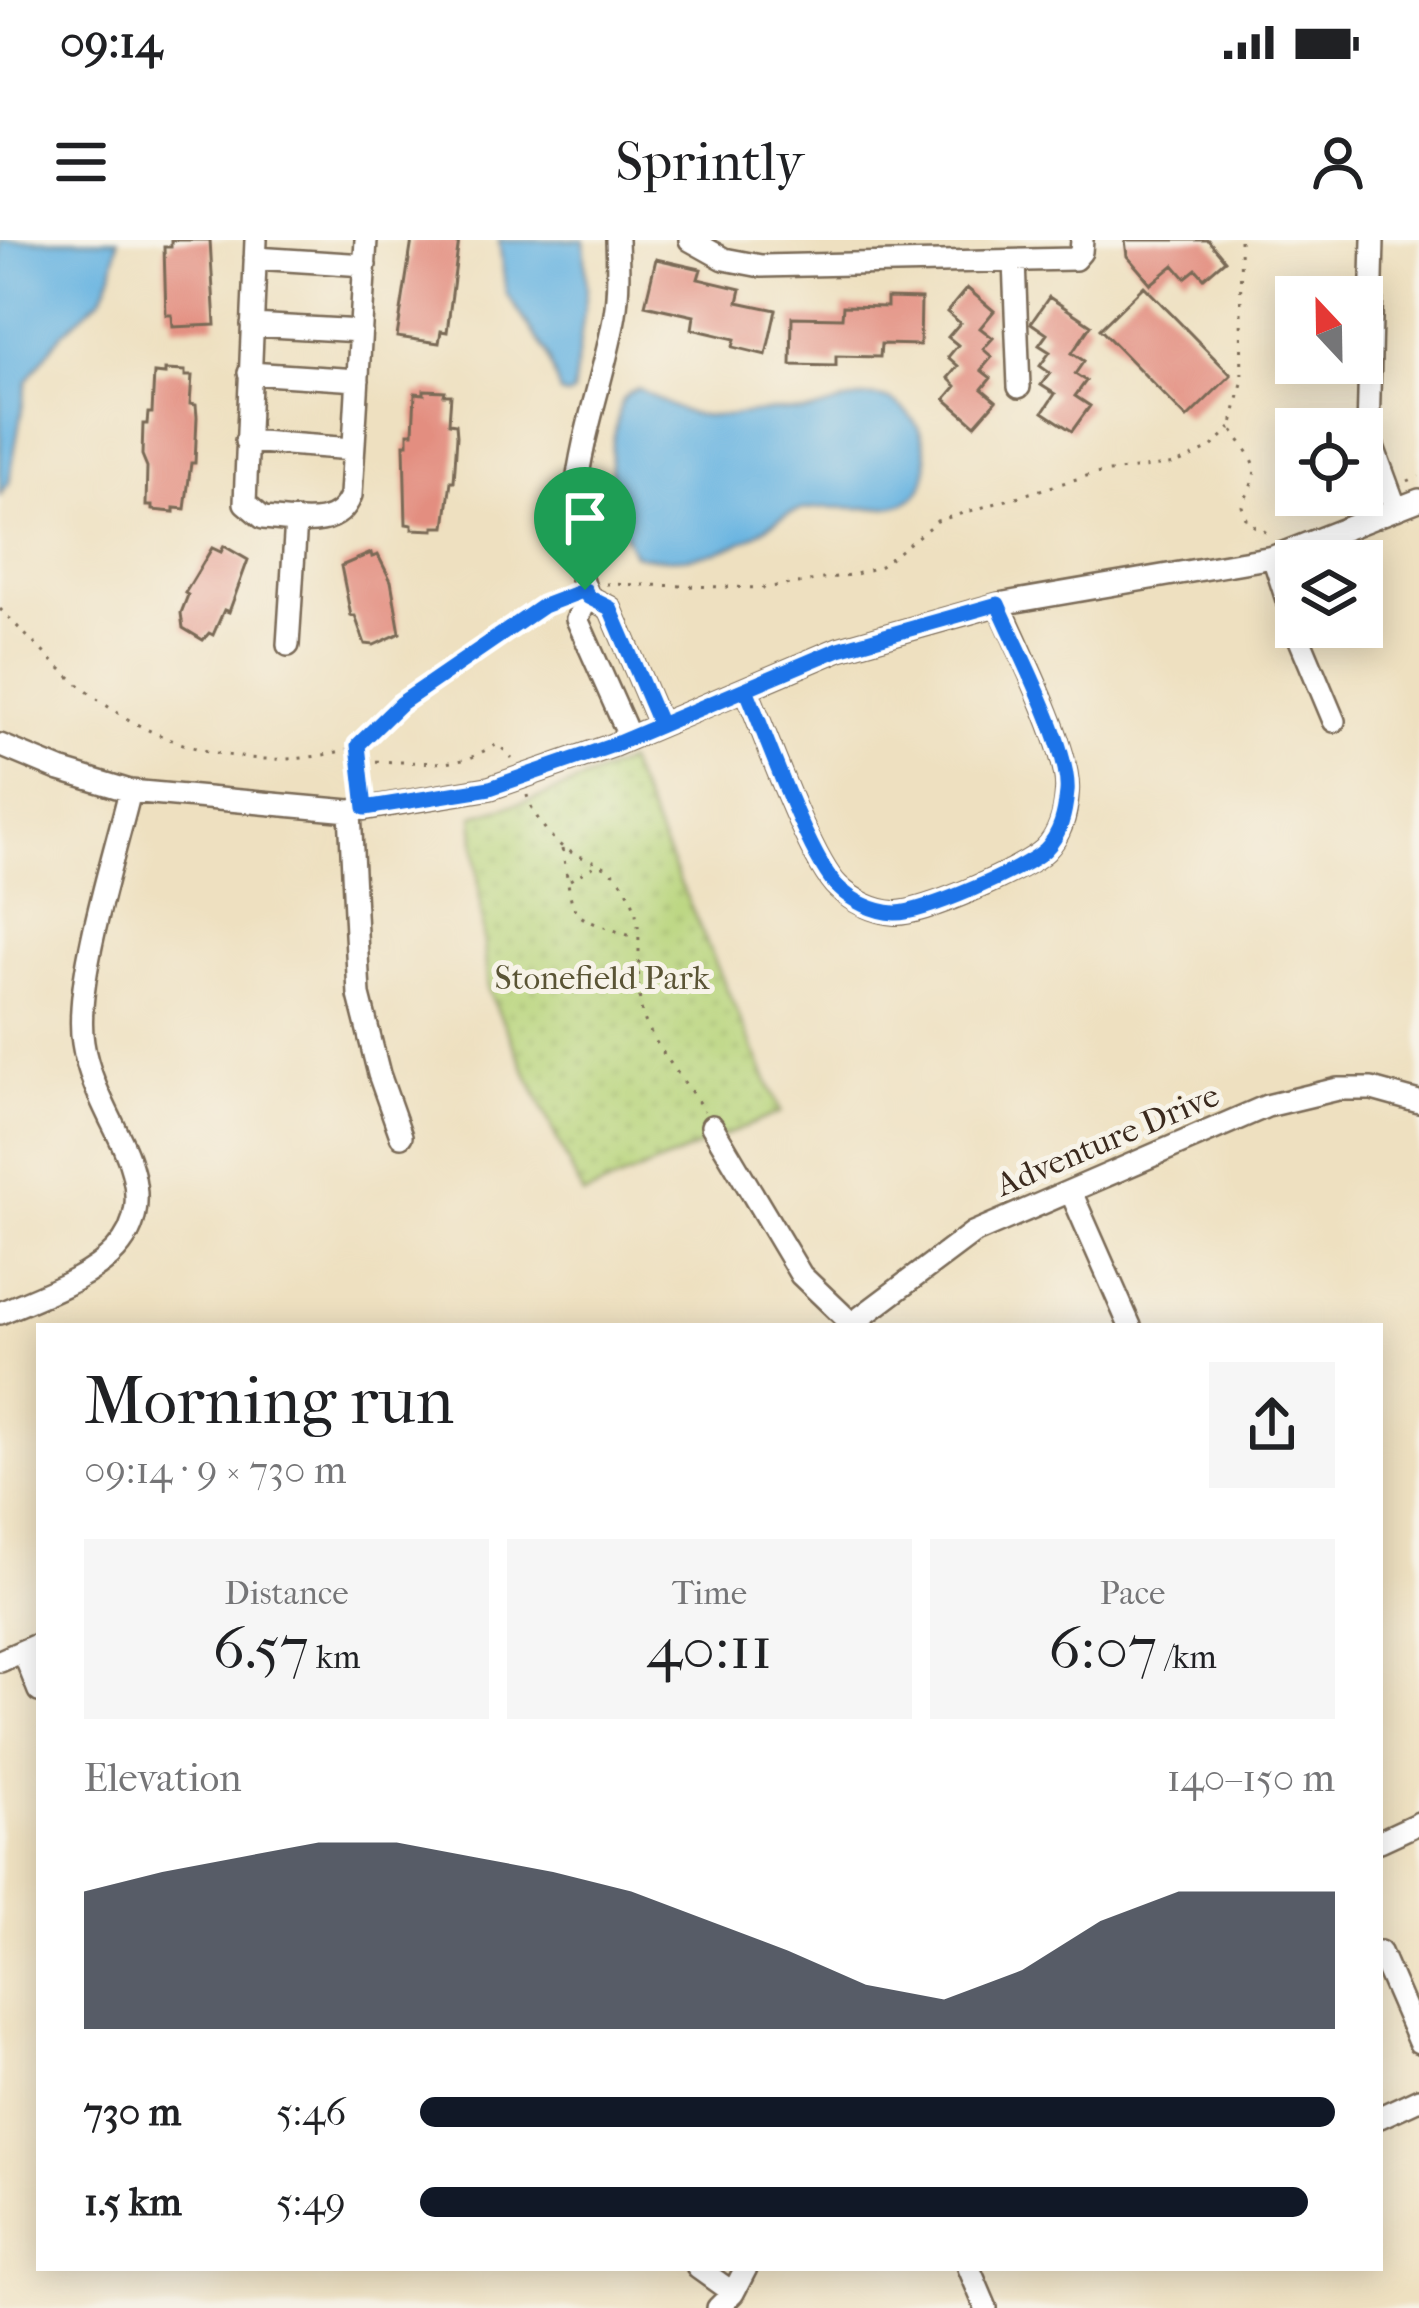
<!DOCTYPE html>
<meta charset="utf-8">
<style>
:root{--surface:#fff;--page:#f6f6f6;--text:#202124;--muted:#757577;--accent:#111827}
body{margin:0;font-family:"IM FELL French Canon",serif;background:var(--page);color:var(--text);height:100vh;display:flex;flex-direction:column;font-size:45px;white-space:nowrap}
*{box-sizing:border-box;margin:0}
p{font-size:39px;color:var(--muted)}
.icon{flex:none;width:66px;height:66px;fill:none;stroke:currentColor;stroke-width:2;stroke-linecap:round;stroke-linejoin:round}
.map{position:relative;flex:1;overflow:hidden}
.side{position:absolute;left:36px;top:1083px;width:1347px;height:948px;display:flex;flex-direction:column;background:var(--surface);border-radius:0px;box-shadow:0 6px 30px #0003}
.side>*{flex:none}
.needle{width:78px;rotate:338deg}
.fabs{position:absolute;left:1275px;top:36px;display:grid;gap:24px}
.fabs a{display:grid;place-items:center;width:108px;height:108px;border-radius:0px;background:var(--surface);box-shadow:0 6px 30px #0003;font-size:60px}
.pin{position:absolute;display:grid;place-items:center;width:102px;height:102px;color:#fff;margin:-123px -51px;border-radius:50% 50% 50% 0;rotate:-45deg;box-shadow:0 0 12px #0007}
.pin .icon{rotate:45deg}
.round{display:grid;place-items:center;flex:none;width:126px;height:126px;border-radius:0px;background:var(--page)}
.summary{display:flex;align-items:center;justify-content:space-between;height:204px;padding:0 48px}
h1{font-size:66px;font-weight:600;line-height:90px}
.figures{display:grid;grid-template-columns:repeat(3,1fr);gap:18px;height:204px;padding:12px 48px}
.figures div{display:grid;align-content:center;border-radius:0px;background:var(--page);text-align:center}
.figures b{font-size:60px;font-weight:600}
.figures small{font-size:33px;font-weight:400}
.figures p{font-size:33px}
.chart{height:336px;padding:24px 48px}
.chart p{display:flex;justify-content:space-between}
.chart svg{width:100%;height:216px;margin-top:12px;fill:var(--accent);opacity:.7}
ul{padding:0 48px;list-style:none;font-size:39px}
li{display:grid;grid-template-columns:192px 144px 1fr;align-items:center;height:90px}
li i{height:30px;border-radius:15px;background:var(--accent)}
.status{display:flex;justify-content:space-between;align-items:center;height:84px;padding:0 60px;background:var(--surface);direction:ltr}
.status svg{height:33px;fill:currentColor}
header{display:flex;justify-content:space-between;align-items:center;height:156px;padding:0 48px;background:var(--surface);font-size:54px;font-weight:600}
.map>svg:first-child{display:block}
.park{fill:url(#park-dots);stroke:#797f4c;stroke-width:3}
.water{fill:#68b4e1;stroke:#526f80;stroke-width:3}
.building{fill:#e38e80}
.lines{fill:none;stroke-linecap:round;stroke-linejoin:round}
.minor-casing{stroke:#7a6a57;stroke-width:26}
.path{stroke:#7a6a57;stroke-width:3;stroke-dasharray:3 9;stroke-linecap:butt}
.minor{stroke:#fff;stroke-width:21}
.route-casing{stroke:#fff;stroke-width:24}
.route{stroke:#1a73e8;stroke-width:15}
.labels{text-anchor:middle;stroke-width:10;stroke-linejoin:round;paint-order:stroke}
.park-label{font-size:33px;fill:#5a5435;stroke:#f7f3e8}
.street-label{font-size:33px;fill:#3b2a1e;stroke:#f7f3e8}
</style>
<div class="status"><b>09:14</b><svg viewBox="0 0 49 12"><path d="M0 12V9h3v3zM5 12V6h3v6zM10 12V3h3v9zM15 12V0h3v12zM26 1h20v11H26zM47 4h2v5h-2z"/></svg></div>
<header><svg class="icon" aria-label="menu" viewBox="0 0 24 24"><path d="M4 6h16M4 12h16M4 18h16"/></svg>Sprintly<svg class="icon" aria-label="person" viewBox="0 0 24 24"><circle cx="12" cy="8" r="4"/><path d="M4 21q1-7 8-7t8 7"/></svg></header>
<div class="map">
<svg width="1419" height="2068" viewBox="0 0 1419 2068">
<defs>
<pattern id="park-dots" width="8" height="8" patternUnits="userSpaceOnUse" patternTransform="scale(3)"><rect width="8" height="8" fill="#b7d47a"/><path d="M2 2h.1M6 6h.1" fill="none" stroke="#9eb669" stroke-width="1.8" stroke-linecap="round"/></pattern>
</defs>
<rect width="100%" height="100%" fill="#f7f3e8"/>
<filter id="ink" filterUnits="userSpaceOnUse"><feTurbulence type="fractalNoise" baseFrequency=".00833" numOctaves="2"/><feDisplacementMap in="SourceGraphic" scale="24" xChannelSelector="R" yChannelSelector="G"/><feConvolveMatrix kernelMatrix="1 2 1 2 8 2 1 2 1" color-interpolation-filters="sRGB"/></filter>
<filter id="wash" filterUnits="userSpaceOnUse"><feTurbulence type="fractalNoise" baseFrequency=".004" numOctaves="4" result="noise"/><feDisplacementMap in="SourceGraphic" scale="48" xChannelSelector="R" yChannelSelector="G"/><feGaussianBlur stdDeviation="2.7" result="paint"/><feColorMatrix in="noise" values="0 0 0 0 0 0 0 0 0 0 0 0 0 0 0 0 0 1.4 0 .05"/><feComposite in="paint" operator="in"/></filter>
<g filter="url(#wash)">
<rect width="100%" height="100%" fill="#eee0c0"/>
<path class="park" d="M627 522 781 872 583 955 488 750 473 576 544 556Z"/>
<path class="water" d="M0 0H118L112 33 102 57 62 93 27 141 9 243 0 255Z
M499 0H584L587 49 573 153 568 156 560 153 547 113 506 53Z
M638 149C656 157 677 172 697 175 723 178 744 174 770 171 782 170 794 173 806 172 833 168 871 146 895 163 915 176 923 193 926 216 933 294 845 257 798 271 781 275 765 289 750 298 714 317 673 324 634 314 611 268 605 236 616 186 619 169 620 155 638 149Z"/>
<g id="blocks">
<path class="building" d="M171 0H210L215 85 173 87 172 75H166L164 7H171Z
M412 0H459L447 92 441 91 439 103 397 97Z
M1125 0H1208L1225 20 1204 38 1196 29 1185 38 1174 25 1151 44 1127 16Z
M656 19 701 29 698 39 741 49 738 62 776 70 766 115 733 107 735 99 692 89 694 76 645 65Z
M1144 46 1231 135 1187 178 1100 89Z
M967 48 994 71 980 88 993 98 983 109 992 117 981 130 991 138 982 149 996 161 975 185 945 159 956 146 948 138 958 126 948 117 958 105 948 97 960 83 947 72Z
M1049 57 1091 85 1072 113 1084 121 1075 134 1086 141 1075 156 1090 166 1072 191 1043 172 1055 154 1041 145 1050 133 1040 126 1050 112 1039 105 1047 94 1031 83Z
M887 58 921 59 920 105 881 104 880 117 836 116V126L791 125 792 77 842 78 843 66 887 67Z
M165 130 185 131V136H192L190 164 196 165 197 177 195 223H191L185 269 174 268V272L152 270V266H146L147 227 142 215 143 184H147L148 173H152L154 133 165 134Z
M424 150 445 151 444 155H451L449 183 456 184 457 196 454 241H451L445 287H434V290L412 289V285L406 284 404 204H408V193H413L415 153 424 154Z
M224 306 248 320 229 372 224 370 213 395 209 393 203 400 183 388 181 373 188 355 185 353 212 308 221 312Z
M371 313 372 317 378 315 391 341 400 393 374 405 365 404 355 376H351L341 326Z"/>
</g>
</g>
<g filter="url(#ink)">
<use href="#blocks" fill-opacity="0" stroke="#7a6a57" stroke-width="3"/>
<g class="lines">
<defs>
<path id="minor" d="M256 0 245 263 263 278C295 280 338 292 351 255L366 0
M617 0C618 24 619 50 615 74 599 169 551 261 588 357L610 368 660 485
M690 0 724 19 761 26 1075 19 1081 12 1082 0
M1373 0 1368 193 1396 269
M255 18 365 25
M1014 21 1019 147
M252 85 361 91
M249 133 358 140
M246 201 353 209
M1273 317 1300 400 1334 481
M588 357 577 379 630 498
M288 405 296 280
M746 449C764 491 810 621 838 647 853 661 874 672 895 673 923 674 1025 629 1045 610 1061 594 1066 573 1067 552 1071 512 1016 405 999 364
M0 505 60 530 130 551 350 571 490 548 611 506 839 409 999 364 1273 317 1419 260
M350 571 359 755 379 834 401 896
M712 886 801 1035 851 1083
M1071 952 1130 1086
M0 1073C79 1039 171 1013 123 905 108 873 88 838 83 803 73 743 115 614 130 551
M849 1086 973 993 1267 866 1338 849H1372L1419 862
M23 1411 39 1451
M0 1421 39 1404
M1380 1601 1419 1583
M1380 1712 1419 1802
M1380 1877 1419 1859
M698 2028 733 2053
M969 2028 986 2068
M718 2068 733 2053 746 2028"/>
</defs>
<use href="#minor" class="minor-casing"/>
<path class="path" d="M1240 0 1242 143 1231 188C1257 226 1263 222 1242 266L1247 282 1271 295
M1408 241 1419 236
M606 344 764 348 856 334 881 326 937 281 1093 234 1176 224 1210 208 1231 188
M0 369C36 405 74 446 118 473 186 517 280 533 357 506
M364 521 445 523 468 519 498 504 512 518
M365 548 358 505 401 464 543 366 563 358
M527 555C530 570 550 599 564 608 583 621 604 620 620 640 653 681 630 732 643 776 653 805 687 843 704 871
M562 609C577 684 561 672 637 698
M570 640 598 624"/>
<use href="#minor" class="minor"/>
</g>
</g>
<g class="lines" filter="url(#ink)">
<defs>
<path id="route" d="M585 350 543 366 400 464 358 505 365 568 490 548 611 506 630 498 746 449C764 491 810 621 838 647 852 661 874 672 895 673 922 674 1025 629 1045 610 1061 594 1065 573 1067 552 1071 511 1016 406 998 364L839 409 660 485 610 368 588 357 585 350"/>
</defs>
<use href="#route" class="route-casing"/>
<use href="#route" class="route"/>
</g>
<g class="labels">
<g class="park-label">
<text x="602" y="749">Stonefield Park</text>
</g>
<g class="street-label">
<text transform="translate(1107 899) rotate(-23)" y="12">Adventure Drive</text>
</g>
</g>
</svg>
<div class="fabs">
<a><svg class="needle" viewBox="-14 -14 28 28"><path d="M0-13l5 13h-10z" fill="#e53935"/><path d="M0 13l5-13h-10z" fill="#757577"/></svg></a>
<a><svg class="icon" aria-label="locate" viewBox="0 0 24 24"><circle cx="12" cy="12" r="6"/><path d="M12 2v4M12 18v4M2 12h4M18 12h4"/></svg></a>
<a><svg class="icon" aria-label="layers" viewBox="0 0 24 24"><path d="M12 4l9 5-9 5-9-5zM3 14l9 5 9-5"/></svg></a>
</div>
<div class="pin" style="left:585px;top:350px;background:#1e9e55"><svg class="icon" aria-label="arrive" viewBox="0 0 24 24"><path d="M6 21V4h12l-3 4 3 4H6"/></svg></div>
<section class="side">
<div class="summary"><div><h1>Morning run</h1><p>09:14 · 9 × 730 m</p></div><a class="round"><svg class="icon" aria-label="share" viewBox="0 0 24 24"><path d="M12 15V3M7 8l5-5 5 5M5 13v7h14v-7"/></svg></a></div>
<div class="figures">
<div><p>Distance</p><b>6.57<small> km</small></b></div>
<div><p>Time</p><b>40:11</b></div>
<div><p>Pace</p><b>6:07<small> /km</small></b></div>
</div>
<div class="chart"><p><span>Elevation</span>140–150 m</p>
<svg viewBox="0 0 160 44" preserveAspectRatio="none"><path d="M0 44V16L10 12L20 9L30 6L40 6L50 9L60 12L70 16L80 22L90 28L100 35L110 38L120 32L130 22L140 16L150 16L160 16V44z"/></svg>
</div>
<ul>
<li><b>730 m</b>5:46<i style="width:100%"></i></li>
<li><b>1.5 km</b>5:49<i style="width:97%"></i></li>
</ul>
</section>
</div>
